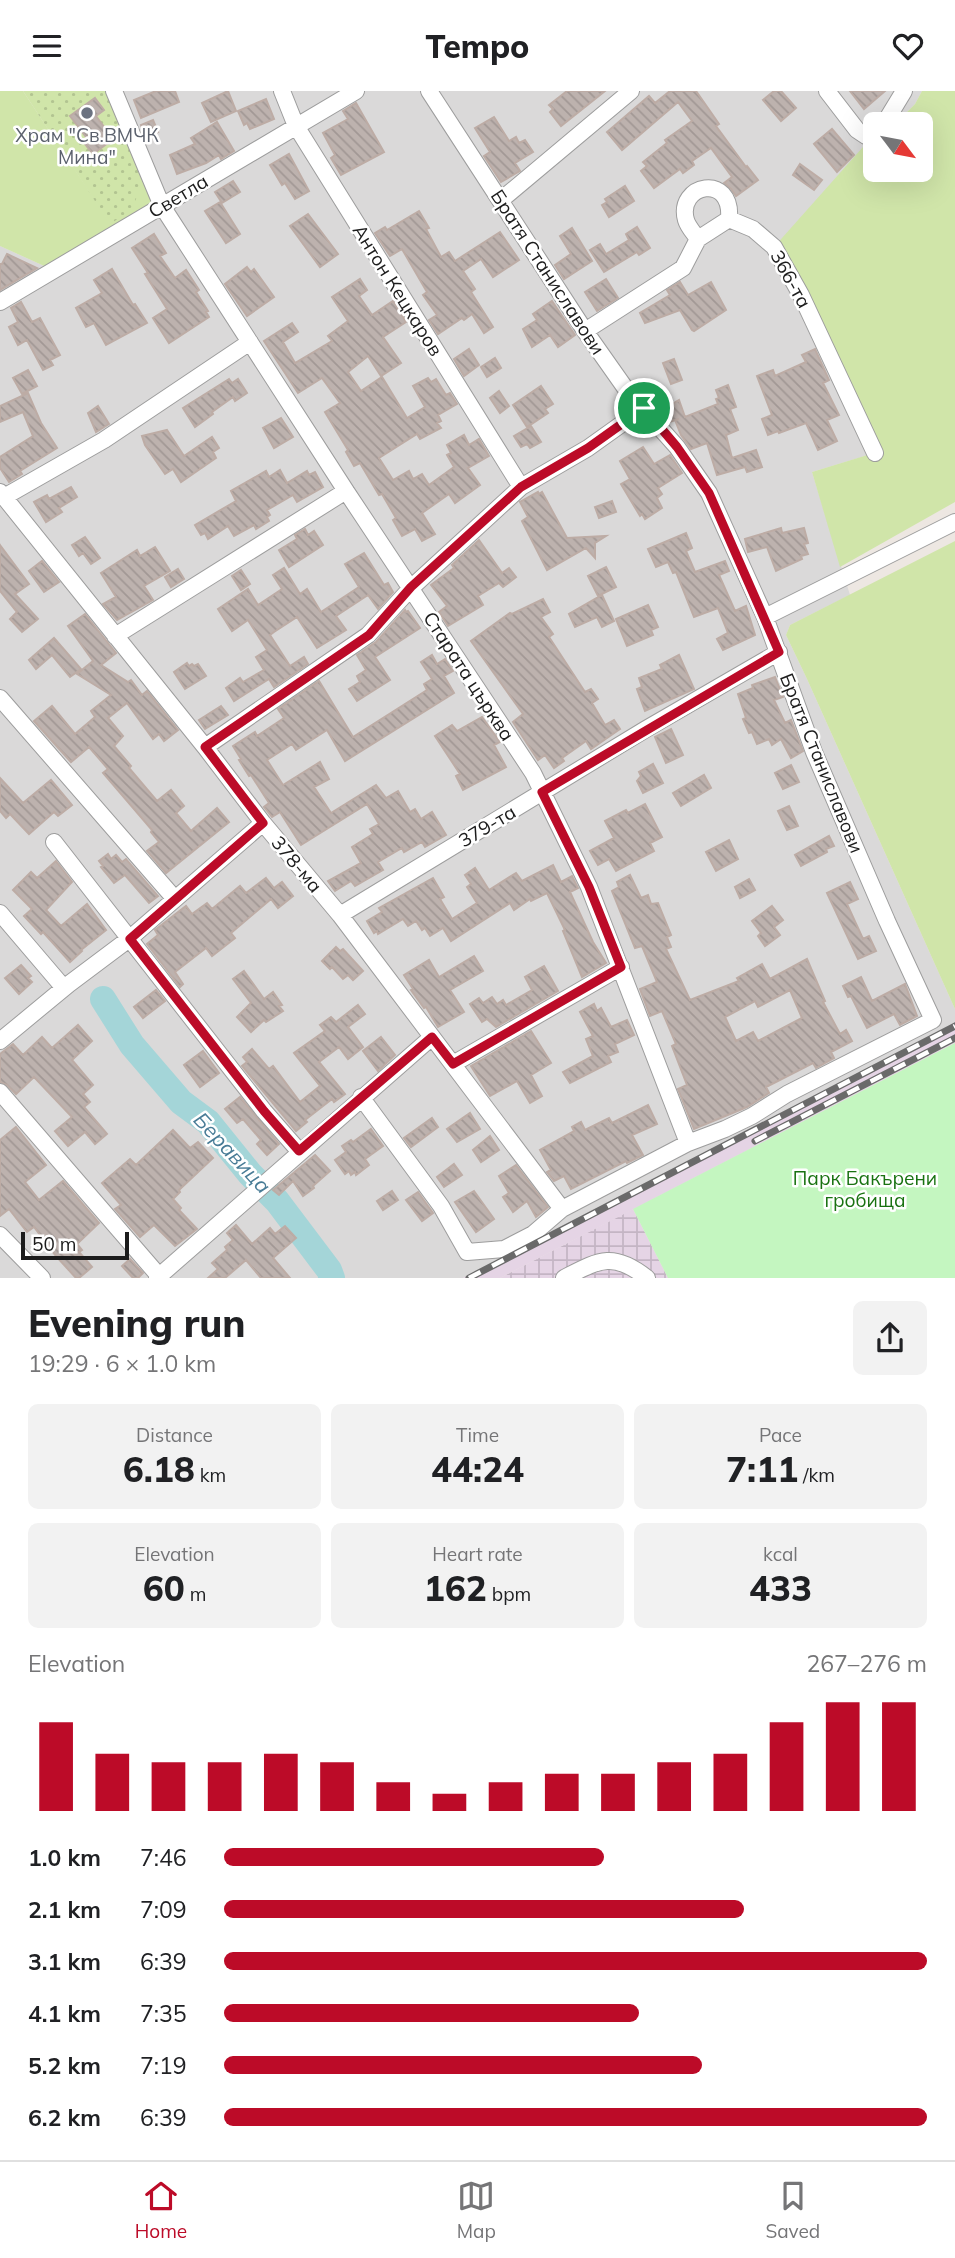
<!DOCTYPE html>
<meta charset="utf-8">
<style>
:root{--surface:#fff;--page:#f2f2f2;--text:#202124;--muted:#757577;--line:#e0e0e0;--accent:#bc0b28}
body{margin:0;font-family:Mulish,sans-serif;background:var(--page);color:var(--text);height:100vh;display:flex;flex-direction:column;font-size:26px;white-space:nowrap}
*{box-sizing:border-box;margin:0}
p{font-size:23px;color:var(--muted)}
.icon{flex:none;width:38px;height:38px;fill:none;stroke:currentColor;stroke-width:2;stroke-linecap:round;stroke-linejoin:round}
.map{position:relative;height:1187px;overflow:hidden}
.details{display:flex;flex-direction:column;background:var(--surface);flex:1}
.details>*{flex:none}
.needle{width:46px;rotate:122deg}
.fabs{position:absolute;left:863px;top:21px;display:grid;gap:14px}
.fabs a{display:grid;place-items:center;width:70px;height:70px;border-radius:10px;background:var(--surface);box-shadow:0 7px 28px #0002;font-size:35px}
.scale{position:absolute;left:21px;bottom:18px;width:108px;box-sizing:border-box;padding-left:7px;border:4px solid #1c1c1c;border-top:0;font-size:19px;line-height:24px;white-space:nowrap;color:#1c1c1c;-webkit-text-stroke:5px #fff;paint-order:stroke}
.pin{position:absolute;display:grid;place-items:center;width:60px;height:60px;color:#fff;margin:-30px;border:4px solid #fff;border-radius:50%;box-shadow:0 2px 7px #0007}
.round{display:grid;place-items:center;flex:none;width:74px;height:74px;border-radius:10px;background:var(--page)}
.headline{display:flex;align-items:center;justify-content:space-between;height:119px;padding:0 28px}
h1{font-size:38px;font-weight:800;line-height:52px}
.figures{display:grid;grid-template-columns:repeat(3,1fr);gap:10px;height:119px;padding:7px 28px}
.figures div{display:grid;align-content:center;border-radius:10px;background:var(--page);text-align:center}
.figures b{font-size:35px;font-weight:800}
.figures small{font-size:19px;font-weight:400}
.figures p{font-size:19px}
.chart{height:196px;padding:14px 28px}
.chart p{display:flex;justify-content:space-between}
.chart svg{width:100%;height:126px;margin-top:7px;stroke:var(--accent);stroke-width:6}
ul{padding:0 28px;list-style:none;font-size:23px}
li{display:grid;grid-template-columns:112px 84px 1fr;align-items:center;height:52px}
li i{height:18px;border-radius:9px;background:var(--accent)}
header{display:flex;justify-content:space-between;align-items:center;height:91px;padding:0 28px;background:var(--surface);font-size:32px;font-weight:800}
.tabs{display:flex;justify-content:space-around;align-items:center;height:98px;border-top:2px solid var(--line);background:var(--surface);font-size:19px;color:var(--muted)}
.tabs a{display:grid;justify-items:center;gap:4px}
.tabs .selected{color:var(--accent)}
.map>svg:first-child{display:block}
.residential{fill:#dad9d9}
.industrial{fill:url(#industrial-grid)}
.railway{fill:#e5d4e5}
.grass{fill:#d0e5a9}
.park{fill:#c4f6c0}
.garden{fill:url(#garden-dots)}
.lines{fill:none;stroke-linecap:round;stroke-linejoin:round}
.river{stroke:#a4d5d8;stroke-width:26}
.building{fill:url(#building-back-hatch);stroke:#bdaca5;stroke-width:2;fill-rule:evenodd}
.minor-casing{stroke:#9d9d9d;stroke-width:18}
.minor{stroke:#fff;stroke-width:16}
.rail-casing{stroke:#6a6a6a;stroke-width:7}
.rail{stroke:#fff;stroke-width:4.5;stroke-dasharray:13;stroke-linecap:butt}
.route-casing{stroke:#fff;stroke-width:14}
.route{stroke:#bc0b28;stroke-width:9}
.worship-dot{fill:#6b7280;stroke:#fff;stroke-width:2.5}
.labels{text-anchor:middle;stroke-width:5;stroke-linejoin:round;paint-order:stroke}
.worship-label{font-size:19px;fill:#5b616d;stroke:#fff}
.street-label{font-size:19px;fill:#1c1c1c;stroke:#fff}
.park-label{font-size:19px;fill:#197211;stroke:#fff}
.water-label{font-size:21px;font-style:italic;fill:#487c96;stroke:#fff}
</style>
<header><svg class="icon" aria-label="menu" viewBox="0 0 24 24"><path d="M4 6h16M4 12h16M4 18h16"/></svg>Tempo<svg class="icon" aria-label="heart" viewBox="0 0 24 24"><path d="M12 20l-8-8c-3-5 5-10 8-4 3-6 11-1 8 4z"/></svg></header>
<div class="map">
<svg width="955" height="1187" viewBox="0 0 955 1187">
<defs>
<pattern id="industrial-grid" width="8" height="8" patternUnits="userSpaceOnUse" patternTransform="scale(1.75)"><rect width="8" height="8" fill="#e5d4e5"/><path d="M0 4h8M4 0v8" fill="none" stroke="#c4b5c4"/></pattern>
<pattern id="garden-dots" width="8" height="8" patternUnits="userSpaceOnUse" patternTransform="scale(1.75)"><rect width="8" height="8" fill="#d0e5a9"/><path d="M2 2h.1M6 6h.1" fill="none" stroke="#b2c491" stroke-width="1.8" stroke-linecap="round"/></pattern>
<pattern id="building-back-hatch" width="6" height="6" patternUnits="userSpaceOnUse" patternTransform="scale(1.75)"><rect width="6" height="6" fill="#bdb2ae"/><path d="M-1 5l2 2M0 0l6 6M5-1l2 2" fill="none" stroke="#a29895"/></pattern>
</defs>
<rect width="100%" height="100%" fill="#ede7e2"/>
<path class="residential" d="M114 0H922L915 13 895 33H875V53L873 55 875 362 812 381 850 504 790 534 786 544 807 588 955 918V932L463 1187H0V155L53 179Z"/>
<path class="industrial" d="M633 1118 668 1187H500Z"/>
<path class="railway" d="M955 932V952L500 1187H463Z"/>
<path class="grass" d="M0 0H23L110 132 143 88 162 115 53 179 0 155Z
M922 0H955V411L840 476 812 381 874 362 774 156 863 56 875 53V79H920V33H895L915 13Z
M955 450V918L807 588 786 544 790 534Z"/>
<path class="park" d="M955 952V1187H668L633 1118Z"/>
<path class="garden" d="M23 0H108L143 88 132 119 110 133Z"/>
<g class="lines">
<path class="river" d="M103 908 132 954 181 1011 208 1031 250 1083 277 1110 329 1179 332 1187"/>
</g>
<path class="building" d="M156 0H175L179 11 141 27 134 9Z
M228 0 236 20 211 31 202 12Z
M567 0H605L561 35 550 21 553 18 549 14Z
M670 0H696L719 33 716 35 746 76 747 75 758 89 736 105 731 98 724 92 732 86 711 57 692 70 694 74 683 82 680 78 654 97 641 80 647 75 643 71 667 52 665 49 692 30 678 11 622 59 607 41 649 5 655 12Z
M774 0H781L796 17 781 30 763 9Z
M850 0H885L864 18Z
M95 7 104 19 96 25 113 48 93 63 85 53 89 50 70 25Z
M266 8 274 28 250 38 247 32 244 34 238 20Z
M356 12 384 61 341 84 331 67 335 64 323 42 348 28 343 20Z
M494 26 509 50 516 46 519 52 525 49 533 61 515 72 520 80 501 91 484 65 490 61 475 37Z
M153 29 158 41 146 46 141 34Z
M217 31 234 60 221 68 219 64 206 72 177 83 170 64 195 53 191 47Z
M832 38 854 64 837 81 814 53Z
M289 63 309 100 295 108 285 92 282 94 270 74Z
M800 73 822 89 814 99 793 84Z
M233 90 240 101 222 112 215 101Z
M625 95 634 110 609 126 602 114 607 111 605 108Z
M220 111 240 143 226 152 205 120Z
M419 120 429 137 426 138 441 166 449 161 455 170 500 141 519 169 493 186 481 168 463 180 475 198 471 201 493 236 484 242 472 223 464 229 462 227 438 243 429 229 437 224 423 204 427 201 402 158 390 165 375 142 385 136 387 139Z
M308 123 338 163 320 176 290 135Z
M637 136 650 157 639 164 637 161 604 181 590 159 600 153 606 163 629 149 626 143Z
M572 137 592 170 564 188 555 174 571 163 560 145Z
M154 143 166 162 160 165 175 187 186 179 199 199 196 201 208 220 206 221 209 226 169 252 153 227 167 218 145 183 148 182 132 157Z
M7 163 37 177 0 199V173H2Z
M247 176 251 181 254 178 274 206 247 225 225 193Z
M112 178 133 214 135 213 147 232 106 254 94 232 86 236 76 217 102 202 94 189Z
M360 188 367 199 359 205 372 224 393 210 406 231 383 246 401 272 381 285 368 265 348 281 361 300 382 286 407 327 425 316 413 295 428 287 431 291 436 288 446 304 450 302 457 313 438 324 441 330 437 332 441 337 420 348 417 343 379 367 393 389 409 380 413 388 422 383 429 394 454 376 447 364 451 362 447 354 464 344 469 354 479 348 489 365 468 377 480 394 455 412 449 403 422 422 435 443 422 450 415 438 402 445 393 429 396 427 382 403 379 404 360 372 354 375 346 361 348 359 325 321 340 312 322 287 298 302 264 250 292 232 298 241 283 251 295 272 332 250 328 245 348 230 332 206Z
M606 188 618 207 597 220 585 201Z
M680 191 688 204 711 191 726 219 694 240 692 239 680 219 645 232 640 222 670 204 667 199Z
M552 210 575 244 558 256 550 244 532 256 523 238 537 229 533 223Z
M21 211 32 231 40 227 60 264 50 269 53 274 43 279 27 249 18 254 9 236 18 231 11 217Z
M469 258 479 274 464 285 454 268Z
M815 258 829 289 823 292 839 324 827 329 837 350 818 359 806 332 779 342 778 340 768 344 762 328 772 324 757 285 773 279 775 285 806 271 802 264Z
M495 267 501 277 487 286 481 276Z
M674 268 682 289 671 293 663 272Z
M28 279 37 295 22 303 13 287Z
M229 288 232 292 238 288 247 302 235 310 233 306 212 321 213 323 195 336 183 317Z
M728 294 736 316 730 318 738 339 726 344 732 367 756 359 762 376 747 381 745 376 717 384 707 352 691 358 681 344 675 329 679 328 669 331 659 321 679 309 685 326 718 313 716 308 719 307 716 299Z
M541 295 553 313 545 318 548 322 527 336 513 314Z
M499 300 509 315 500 322 490 307Z
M28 302 41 332 57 357 20 380 22 383 9 391 0 377V366L33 345 23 321 0 331V315Z
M98 315 109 333 96 341 88 322Z
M281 327 293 346 274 357 263 337Z
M531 335 541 351 530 357 527 353 521 356 514 345Z
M167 339 184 365 212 346 219 357 213 361 216 367 181 391 173 378 165 383 145 354 142 345Z
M643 356 654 373 670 364 682 382 658 397 662 403 657 407 662 417 645 428 642 423 640 425 621 393 630 388 620 370Z
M280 379 287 392 307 380 309 384 315 381 323 396 297 411 293 404 267 419 270 424 267 426 269 430 256 438 254 434 234 445 228 435 208 448 205 442 201 444 195 434 236 410 231 400 266 380 269 386Z
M71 396 77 406 59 417 62 421 46 431 34 411 47 404 49 408Z
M538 401 539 403 542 401 567 447 606 445 595 452V467L586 457 547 479 522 430 528 426 520 411Z
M612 410 616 421 599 427 595 416Z
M781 437 782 442 804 437 808 452 804 453 808 463 801 465 802 468 776 480 767 456 748 461 745 448Z
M305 438 308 444 314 440 323 454 289 476 279 459 297 448 295 444Z
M686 442 692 457 686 460 695 481 725 470 729 480 719 484 735 520 746 515 755 544 723 559 717 548 728 542 718 517 694 526 676 481 673 482 668 471 656 476 648 458Z
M85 446 100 467 91 473 83 462 79 465 72 454Z
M479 449 502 482 509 477 516 486 503 496 499 492 478 505 483 514 448 535 439 521 447 515 431 494 454 477 452 474Z
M0 454 29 493 15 503 38 528 22 541 10 528 17 521 0 500Z
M155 456 170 480 144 495 153 509 117 529 103 513 116 506 101 482 137 459 140 465Z
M364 462 384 494 388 492 393 501 378 518 368 504 336 525 346 539 317 557 297 526 274 541 270 544 290 575 304 566 308 573 274 596 269 588 234 610 226 597 240 587 243 591 264 579 256 566 267 559 248 529 232 540 218 518 248 498 258 514 282 498 273 484 284 477 300 503 307 498 321 521 359 496 345 473Z
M42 470 59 491 44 501 29 480Z
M606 476 616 496 598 505 588 485Z
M178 478 184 488 171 496 165 486Z
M241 479 250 493 241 499 232 485Z
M602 504 614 530 602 536 597 526 575 536 569 523Z
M543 508 550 521 541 526 553 543 549 546 585 601 591 598 598 608 592 612 605 634 614 629 620 638 591 658 586 650 562 667 564 670 554 677 545 664 538 669 528 654 513 631 523 623 471 550 510 522 512 523Z
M648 514 658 536 651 539 653 544 627 555 616 528Z
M405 519 406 521 408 520 420 537 375 566 390 589 357 610 349 598 360 591 357 585 366 579 357 564 376 551Z
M85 523 116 562 101 574 128 591 131 589 142 604 147 600 178 639 164 650 159 643 153 648 127 612 108 627 123 645 114 655 131 675 129 677 157 710 171 699 184 715 176 722 191 740 217 717 229 731 166 782 147 760 159 751 151 741 152 739 103 682 108 678 89 656 71 671 34 630 52 615 75 643 95 626 91 620 111 604 77 583 93 570 68 535Z
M54 547 81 578 70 586 52 564 36 578 29 569Z
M432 564 437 573 445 568 453 580 444 585 454 602 345 670 327 639 296 659 292 653 267 669 283 694 320 671 329 688 314 696 331 722 376 694 386 707 398 700 410 721 415 718 421 728 432 721 446 744 425 756 422 751 404 761 402 757 378 771 383 779 355 795 351 790 335 800 328 790 361 772 352 756 373 743 370 738 379 733 367 713 301 754 280 721 272 726 264 716 269 712 251 684 249 685 239 669 241 668 233 655 255 641 257 645 284 627 278 618 319 590 353 646 427 599 424 593 432 588 421 571Z
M679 564 694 598 645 620 637 598 642 596 639 587 662 578 660 574Z
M187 572 189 575 192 573 194 575 198 573 206 585 185 598 174 581Z
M775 586 783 606 774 609 785 632 791 629 803 660 791 667 781 648 772 654 769 648 757 653 752 641 749 642 743 628 746 627 738 603 753 597 752 594Z
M221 615 228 624 205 638 199 629Z
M482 626 500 651 494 654 506 676 463 699 456 685 460 683 435 645 452 634 457 640Z
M671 638 683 664 666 672 655 646Z
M653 673 663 692 643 702 637 690 641 685 639 681Z
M791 674 799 691 783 698 775 682Z
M704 684 711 697 681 715 673 702Z
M0 687 23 712 51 689 72 714 58 725 54 721 29 743 10 723 6 727 0 720Z
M645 713 662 746 650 752 654 760 616 780 609 768 598 774 590 760 614 747 605 730 626 719 628 722Z
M789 715 798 735 787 739 778 720Z
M829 745 834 755 826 758 827 761 801 775 795 764Z
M729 749 738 768 716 780 706 761Z
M108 763 111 768 116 764 122 771 126 768 158 805 149 812 125 784 114 792 101 776 103 775 99 770Z
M56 770 72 791 46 819 61 835 87 813 106 839 81 859 82 860 70 871 43 841 41 843 24 825 32 818 13 799 31 781 37 787Z
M553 774 561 791 572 785 578 797 570 801 593 851 606 872 582 886 563 840 565 839 547 802 531 810 530 808 514 819 510 812 451 850 443 837 430 845 425 837 422 839 416 830 408 835 403 828 378 843 377 840 374 842 367 830 382 821 379 817 433 787 444 806 440 808 452 828 477 812 467 796 471 793 465 784 475 777 489 799 516 782 522 790Z
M630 784 641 807 648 804 651 813 658 812 671 844 667 846 671 856 666 858 690 909 739 890 737 887 762 873 770 888 807 868 825 910 823 911 840 943 846 939 852 950 831 961 834 967 816 977 813 972 766 996 769 1002 747 1016 694 1038 678 998 687 994 672 955 676 953 662 920 650 925 640 898 657 891 642 855 635 857 612 800 619 796 617 791ZM790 899 802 927 758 950 753 941 736 950 725 926 755 910 758 916Z
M266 787 274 797 282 791 293 805 278 817 271 808 231 842 235 847 212 865 206 857 175 881 183 893 180 896 147 853 158 844 155 839 186 815 192 823 207 812 212 818 240 795 246 802Z
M749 788 755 799 740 807 735 796Z
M850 791 858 808 847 813 863 848 869 845 876 860 858 868 827 802Z
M772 815 783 829 774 836 780 844 765 855 758 845 761 842 752 830Z
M336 856 340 860 343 858 363 880 353 889 348 884 343 888 332 876 330 878 322 870Z
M474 865 483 880 450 899 464 921 438 936 426 916 424 917 411 899 413 898 404 884 429 869 439 886Z
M21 874 31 885 28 887 32 891 19 903 5 887Z
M544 875 558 900 496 936 487 928 482 931 470 913 479 907 483 912 492 906 497 913 503 909 506 914 532 899 525 886Z
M244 880 264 908 273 901 282 914 279 915 283 920 266 931 264 929 251 941 237 926 251 912 233 888Z
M861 886 872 910 905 893 917 925 900 934 894 923 867 937 851 905 848 906 843 895Z
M156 899 165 910 143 927 134 916Z
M594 913 597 920 601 917 611 936 627 929 634 944 615 953 618 961 608 965 611 971 570 992 563 981 593 965 586 948 593 945 580 921Z
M358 914 365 923 348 936 363 956 348 968 339 956 319 971 345 1003 334 1011 332 1008 305 1029 307 1031 296 1040 242 975 247 971 243 966 252 958 269 978 273 975 300 1011 320 995 294 962 325 940 320 934 331 926 336 931Z
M78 934 92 950 72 969 93 994 83 1003 90 1011 84 1016 107 1043 95 1053 85 1041 68 1055 55 1040 72 1026 34 986 16 1003 7 994 0 991V963L13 953 23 964 42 946 52 957Z
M531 940 551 972 531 984 542 1005 530 1012 517 990 490 1005 471 975Z
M381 946 395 964 378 980 363 960Z
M203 960 219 982 200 996 184 974Z
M240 1006 279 1053 267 1064 257 1053 261 1049 243 1028 237 1032 225 1018Z
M648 1014 657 1033 632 1044 643 1064 627 1072 626 1070 571 1098 564 1085 554 1090 547 1081 551 1079 540 1059 574 1040 572 1036 581 1031 585 1039 609 1027 612 1032Z
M470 1022 480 1038 457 1051 447 1038Z
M432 1027 438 1036 411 1056 404 1047Z
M16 1036 46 1074 25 1091 39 1109 63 1090 99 1132 77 1153 82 1159 79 1161 92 1176 79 1187H76L56 1165 34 1136 27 1141 9 1118 0 1125V1049Z
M371 1038 383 1055 365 1068 369 1074 356 1084 355 1081 351 1084 349 1080 345 1083 335 1069 346 1061 342 1055 351 1049 353 1051Z
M173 1039 190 1057 198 1051 213 1067 179 1099 180 1101 173 1108 181 1117 179 1119 197 1138 175 1155 154 1134 140 1146 115 1118 121 1114 102 1092 130 1068 136 1074Z
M490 1045 499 1059 481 1071 473 1059Z
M315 1064 330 1080 313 1095 314 1097 303 1105 293 1090 279 1104 273 1099Z
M454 1073 462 1084 444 1096 437 1086Z
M516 1074 548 1116 536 1126 527 1110 513 1121 503 1106 509 1102 499 1085Z
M392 1100 398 1109 383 1119 377 1110Z
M474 1100 494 1128 476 1141 455 1111Z
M418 1101 433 1122 422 1130 406 1109Z
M236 1134 252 1153 270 1137 275 1143 285 1135 296 1147 273 1167 290 1187H261L246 1169 225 1187H208L218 1178 212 1172 227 1159 225 1156 233 1149 227 1142Z
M130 1168 143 1182 138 1187H133L122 1175Z"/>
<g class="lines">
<defs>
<path id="minor" d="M114 0 162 115 346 400 533 682 589 796 688 1052
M282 0 296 35 521 396
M827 0 857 39 866 45 875 43
M884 33 904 0
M501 109 631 0
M698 148C694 142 688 136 686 129 676 93 733 81 729 128
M0 211 356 0
M585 240 683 177 698 148 729 128 753 138 774 156 801 204 875 362
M0 401 205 656 263 732 340 824 562 1118
M4 406 104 349 250 251
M765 526 955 431
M115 545 346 400
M0 607 175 808
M205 656 368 544 411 497 521 396 588 357 644 317
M54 751 264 1020 299 1060
M0 822 64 897
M340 824 646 638 779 561
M0 950 69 893 129 848 263 732
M453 973 621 876
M0 1001 159 1185
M361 1006 441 1115 467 1161 504 1158 533 1143 562 1118 688 1052 725 1038 752 1025 787 1003 933 929 887 830 814 661 765 526 709 402 677 356 628 301 585 240 429 0
M0 1144 42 1187
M157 1187 432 946
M564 1187C599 1169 613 1160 647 1187"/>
</defs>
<use href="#minor" class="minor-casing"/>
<use href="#minor" class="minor"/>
<defs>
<path id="rail" d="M755 1050 955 947
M469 1187 955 935"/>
</defs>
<use href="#rail" class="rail-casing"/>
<use href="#rail" class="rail"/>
</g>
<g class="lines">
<defs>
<path id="route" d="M644 317 677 356 709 402 779 561 542 701 589 796 621 876 453 973 432 946 299 1060 264 1020 130 848 263 732 205 656 369 544 411 496 521 396 588 357Z"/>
</defs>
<use href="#route" class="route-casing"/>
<use href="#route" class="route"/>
</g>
<circle class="worship-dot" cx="87" cy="22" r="7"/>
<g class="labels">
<g class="worship-label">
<text x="87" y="51">Храм "Св.ВМЧК<tspan x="87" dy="22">Мина"</tspan></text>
</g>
<g class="street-label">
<text transform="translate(178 105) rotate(-31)" y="7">Светла</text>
<text transform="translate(548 181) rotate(57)" y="7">Братя Станиславови</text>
<text transform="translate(791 188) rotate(61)" y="7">366-та</text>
<text transform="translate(398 199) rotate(58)" y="7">Антон Кецкаров</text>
<text transform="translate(469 585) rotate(57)" y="7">Старата църква</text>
<text transform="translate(822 672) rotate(68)" y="7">Братя Станиславови</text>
<text transform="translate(487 735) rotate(-31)" y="7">379-та</text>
<text transform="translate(297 773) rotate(50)" y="7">378-ма</text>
</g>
<g class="park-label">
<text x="865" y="1094">Парк Бакърени<tspan x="865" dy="22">гробища</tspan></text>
</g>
<g class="water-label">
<text transform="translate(232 1062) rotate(47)" y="7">Беравица</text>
</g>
</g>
</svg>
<div class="fabs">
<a><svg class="needle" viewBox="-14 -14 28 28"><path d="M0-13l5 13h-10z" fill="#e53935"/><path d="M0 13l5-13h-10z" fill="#757577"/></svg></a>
</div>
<div class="scale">50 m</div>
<div class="pin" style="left:644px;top:317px;background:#1e9e55"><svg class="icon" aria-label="arrive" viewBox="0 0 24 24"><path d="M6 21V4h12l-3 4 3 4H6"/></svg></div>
</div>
<section class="details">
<div class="headline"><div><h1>Evening run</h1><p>19:29 · 6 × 1.0 km</p></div><a class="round"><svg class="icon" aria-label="share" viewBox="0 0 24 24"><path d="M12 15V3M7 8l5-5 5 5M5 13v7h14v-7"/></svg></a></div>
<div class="figures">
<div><p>Distance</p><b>6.18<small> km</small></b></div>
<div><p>Time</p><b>44:24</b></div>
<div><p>Pace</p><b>7:11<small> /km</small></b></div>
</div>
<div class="figures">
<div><p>Elevation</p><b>60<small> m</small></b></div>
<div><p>Heart rate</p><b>162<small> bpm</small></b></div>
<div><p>kcal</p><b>433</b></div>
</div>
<div class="chart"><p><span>Elevation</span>267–276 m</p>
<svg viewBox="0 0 160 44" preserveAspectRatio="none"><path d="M5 44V13M15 44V24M25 44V27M35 44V27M45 44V24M55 44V27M65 44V34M75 44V38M85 44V34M95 44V31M105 44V31M115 44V27M125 44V24M135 44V13M145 44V6M155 44V6"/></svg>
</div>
<ul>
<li><b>1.0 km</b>7:46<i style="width:54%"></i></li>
<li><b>2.1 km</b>7:09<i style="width:74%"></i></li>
<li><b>3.1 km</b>6:39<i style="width:100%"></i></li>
<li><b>4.1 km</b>7:35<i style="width:59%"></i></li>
<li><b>5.2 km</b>7:19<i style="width:68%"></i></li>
<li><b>6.2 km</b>6:39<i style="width:100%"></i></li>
</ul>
</section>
<nav class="tabs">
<a class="selected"><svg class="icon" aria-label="home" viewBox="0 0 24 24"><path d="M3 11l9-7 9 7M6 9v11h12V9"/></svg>Home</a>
<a><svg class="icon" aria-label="map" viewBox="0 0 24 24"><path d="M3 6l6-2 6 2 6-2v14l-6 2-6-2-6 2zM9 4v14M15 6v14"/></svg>Map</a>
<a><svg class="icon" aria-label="saved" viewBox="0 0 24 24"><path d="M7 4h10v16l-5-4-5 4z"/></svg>Saved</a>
</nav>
